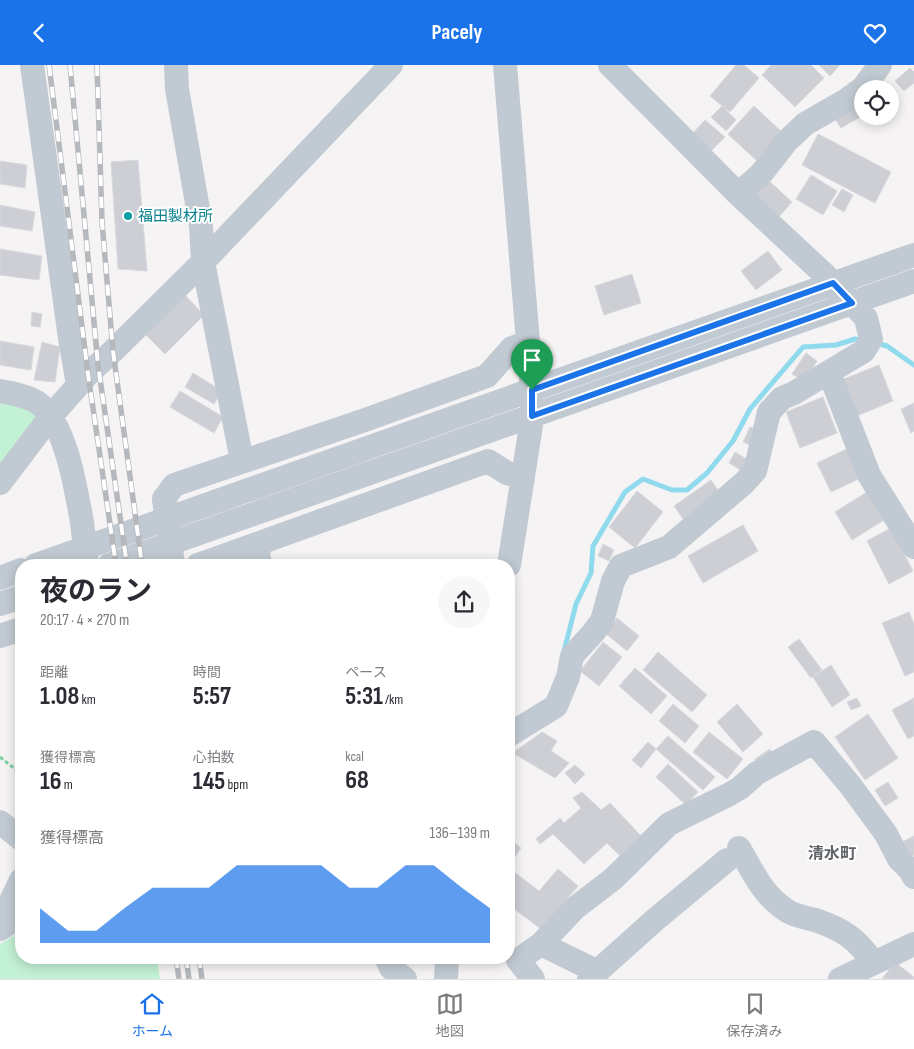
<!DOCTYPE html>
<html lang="ja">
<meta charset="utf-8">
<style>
:root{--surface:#fff;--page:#f7f7f7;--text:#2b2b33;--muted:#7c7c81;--line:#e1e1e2;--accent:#1a73e8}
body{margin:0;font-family:"Sofia Sans Condensed","Noto Sans JP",sans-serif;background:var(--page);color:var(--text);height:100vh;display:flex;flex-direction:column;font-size:19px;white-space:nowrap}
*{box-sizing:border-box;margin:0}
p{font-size:16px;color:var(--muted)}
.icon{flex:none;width:28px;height:28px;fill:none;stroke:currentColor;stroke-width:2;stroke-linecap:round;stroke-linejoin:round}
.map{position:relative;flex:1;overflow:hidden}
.drawer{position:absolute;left:15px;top:494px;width:500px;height:405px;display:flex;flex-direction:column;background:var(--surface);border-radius:20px;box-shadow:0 2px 12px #0003}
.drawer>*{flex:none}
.tools{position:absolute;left:854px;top:15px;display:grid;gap:10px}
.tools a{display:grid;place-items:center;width:45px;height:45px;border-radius:50%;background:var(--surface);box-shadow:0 2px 12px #0003;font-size:25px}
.pin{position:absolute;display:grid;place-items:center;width:42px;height:42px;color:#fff;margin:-51px -21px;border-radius:50% 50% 50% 0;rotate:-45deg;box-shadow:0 0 5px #0007}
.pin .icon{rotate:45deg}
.round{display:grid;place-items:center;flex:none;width:52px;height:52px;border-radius:26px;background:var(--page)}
.head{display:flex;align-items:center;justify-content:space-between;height:85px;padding:0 25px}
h1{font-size:28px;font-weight:700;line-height:38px}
.stats{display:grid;grid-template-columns:repeat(3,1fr);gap:8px;height:85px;padding:5px 25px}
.stats div{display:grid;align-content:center}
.stats b{font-size:25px;font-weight:700}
.stats small{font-size:14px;font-weight:400}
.stats p{font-size:14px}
.chart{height:140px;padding:10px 25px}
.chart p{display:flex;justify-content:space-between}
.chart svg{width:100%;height:90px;margin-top:5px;fill:var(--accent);opacity:.7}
header{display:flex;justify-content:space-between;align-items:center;height:65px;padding:0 25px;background:var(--accent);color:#fff;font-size:22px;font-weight:700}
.dock{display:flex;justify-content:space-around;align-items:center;height:70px;border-top:1px solid var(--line);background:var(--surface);font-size:14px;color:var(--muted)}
.dock a{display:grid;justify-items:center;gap:2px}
.dock .active{color:var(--accent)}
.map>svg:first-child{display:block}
.green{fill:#c3f1d5}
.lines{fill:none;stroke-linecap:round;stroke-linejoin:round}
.stream{stroke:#90daee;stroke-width:5}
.building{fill:#cdcfd5;stroke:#d7d9de}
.path{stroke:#7ad0a6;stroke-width:3;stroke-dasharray:4 2.5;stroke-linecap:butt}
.minor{stroke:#c1cad2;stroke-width:24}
.rail-casing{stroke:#b5b8bd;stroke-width:5.5}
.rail{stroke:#fff;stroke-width:4;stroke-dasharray:11;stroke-linecap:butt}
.minor-bridge{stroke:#c1cad2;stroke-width:24}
.route-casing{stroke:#fff;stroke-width:10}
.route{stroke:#1a73e8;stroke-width:6}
.culture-dot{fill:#0f9aa8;stroke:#fff;stroke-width:2}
.labels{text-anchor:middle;stroke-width:4;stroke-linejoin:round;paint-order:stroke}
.culture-label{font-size:15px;fill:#0d838f;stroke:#fff;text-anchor:start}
.neighbourhood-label{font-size:16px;font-weight:bold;fill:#5f6368;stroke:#fff}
</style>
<header><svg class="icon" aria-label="back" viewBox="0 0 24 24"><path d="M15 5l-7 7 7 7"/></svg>Pacely<svg class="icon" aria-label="heart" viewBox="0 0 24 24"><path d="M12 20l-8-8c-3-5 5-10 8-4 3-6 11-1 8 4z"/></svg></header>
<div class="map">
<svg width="914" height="914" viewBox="0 0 914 914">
<rect width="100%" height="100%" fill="#f5f3f3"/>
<path class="green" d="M0 326 51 351 0 418Z
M21 866V892L157 893 160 914H0V879Z"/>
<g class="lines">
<path class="stream" d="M876 278 887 281 914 300
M564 586 576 539 591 508 593 481 625 427 643 414 672 425H687L707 408 733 376 750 344 803 282 836 280 855 274 863 276"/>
</g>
<path class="building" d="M736 0H744L759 13 730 47 710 31Z
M771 0H811L824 13 795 42 762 10Z
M819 0H840L830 11Z
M910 3 914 7V18L904 26 895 16Z
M852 39 860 52 841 63 833 51Z
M722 41 736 55 726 66 711 52Z
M754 41 783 68 757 96 728 69Z
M705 55 725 72 711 86 692 69Z
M818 69 891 107 875 138 802 100Z
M138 95 147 206 118 204 111 97Z
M0 96 27 100 25 123 0 119Z
M811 110 837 126 823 150 796 134Z
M768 115 792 137 778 153 753 131Z
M842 124 853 130 844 147 832 140Z
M0 140 35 147 32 166 0 161Z
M0 184 42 191 39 215 0 210Z
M768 186 782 205 756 225 741 206Z
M632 209 641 238 604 250 595 221Z
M182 227 204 250 165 289 142 266Z
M32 247 42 249 40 262 31 261Z
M0 276 34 282 31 305 0 300Z
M42 277 60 282 55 317 34 315Z
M806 288 817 296 804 316 792 309Z
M879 300 893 336 854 352 839 316Z
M193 308 222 326 214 339 185 322Z
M180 326 223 352 214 368 170 342Z
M823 332 837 368 800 383 786 347Z
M914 338V366L911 368 901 344Z
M750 362 757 365 750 380 743 377Z
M849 383 863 412 831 427 817 398Z
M735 387 748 395 742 406 729 398Z
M711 415 720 428 683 454 674 441Z
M870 425 887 453 852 475 835 447Z
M637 426 663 447 635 483 609 462Z
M743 460 758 486 703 518 688 491Z
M891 463 913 506 889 519 867 476Z
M603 479 614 485 609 496 598 491Z
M909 547 914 559V607L905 611 882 558Z
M617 553 639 571 627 586 605 568Z
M799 574 822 605 811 613 788 582Z
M603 577 622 592 599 621 580 606Z
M658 587 707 630 692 647 643 605Z
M831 600 850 630 832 642 813 612Z
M635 603 667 631 651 649 619 621Z
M857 633 861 641 851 645 847 637Z
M914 633V671L908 674 892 645Z
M673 639 699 661 685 678 659 656Z
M737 639 763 669 743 687 717 657Z
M868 649 898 693 865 715 835 672Z
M542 667 557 676 551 686 569 698 555 713 513 688Z
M709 667 743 694 727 714 693 687Z
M668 671 715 712 703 725 656 684Z
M648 677 656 684 641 703 632 695Z
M770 684 774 691 760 701 755 694Z
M668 699 698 727 686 740 656 712Z
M575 700 585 709 575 719 565 708Z
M888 717 898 733 885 741 875 725Z
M582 727 601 745 610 738 642 772 621 792 607 778 584 799 553 769 540 779 536 774 560 753 564 758 581 743 573 733Z
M914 771V790L909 792 902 777Z
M511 775 521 783 509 800V777Z
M509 803 539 826 558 804 578 821 541 864 509 840Z
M895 897 914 912V914H882Z"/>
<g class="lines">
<path class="path" d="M0 692 21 709"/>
<path class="minor" d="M32 0 70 273 78 320
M176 0 177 24 201 161 203 197 242 396
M505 0 532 325V351L530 367 509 500
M738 129 761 109 786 77 805 59 845 36 863 23 880 0
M829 307 869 410 914 482
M0 326C11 328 23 330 33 335 65 350 76 425 82 457
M0 418 51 351 88 309 113 286 203 197 391 0
M164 434 174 420 365 355 487 311 512 283 528 277
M257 480 260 500
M36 500 914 190
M109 500 914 216
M198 500 488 396 507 408 523 413
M0 513 21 505
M0 539 21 532
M0 571 21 564
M509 670 556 641 568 612 572 591 593 568 602 556 613 516 621 501 669 482 744 418 755 406 769 347 782 333 794 328 864 286 871 274 866 253 824 209 738 129 610 0
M0 757 21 774
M739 783C754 809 763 831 789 847 797 851 807 853 815 855 842 864 858 874 873 898
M0 864 9 858 7 844 21 815
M541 879 575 843 613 814 669 759 728 730 740 723 757 708 814 677 850 720 886 769 899 794 909 804 914 812
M386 892 391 903 405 914
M446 914 447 892
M533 914 518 895 541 879 598 907
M589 914 656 854 727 795
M840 914 914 879"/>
<defs>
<path id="rail" d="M49 0 88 309 116 500
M70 0 98 300 127 500
M97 0 102 157 113 286 142 500
M176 892 179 914
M186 892 189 914
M199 892 202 914"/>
</defs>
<use href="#rail" class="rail-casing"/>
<use href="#rail" class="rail"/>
<path class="minor-bridge" d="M164 434 173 499
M82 457 87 500"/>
</g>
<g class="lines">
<defs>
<path id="route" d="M833 218 852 238 532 351V325Z"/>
</defs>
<use href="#route" class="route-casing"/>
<use href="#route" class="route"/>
</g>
<circle class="culture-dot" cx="128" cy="151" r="5"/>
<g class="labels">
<g class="culture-label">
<text x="138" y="156">福田製材所</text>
</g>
<g class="neighbourhood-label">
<text x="832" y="794">清水町</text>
</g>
</g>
</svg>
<div class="tools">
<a><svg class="icon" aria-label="locate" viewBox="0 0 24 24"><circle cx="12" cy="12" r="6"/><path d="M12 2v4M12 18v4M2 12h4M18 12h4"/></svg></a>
</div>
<div class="pin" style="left:532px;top:325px;background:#1e9e55"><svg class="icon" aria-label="arrive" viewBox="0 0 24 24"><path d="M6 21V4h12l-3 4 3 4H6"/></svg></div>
<section class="drawer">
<div class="head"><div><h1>夜のラン</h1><p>20:17 · 4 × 270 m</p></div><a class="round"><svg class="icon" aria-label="share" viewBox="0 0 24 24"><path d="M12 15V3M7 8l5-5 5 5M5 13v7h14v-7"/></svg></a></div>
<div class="stats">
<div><p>距離</p><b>1.08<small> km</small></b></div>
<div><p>時間</p><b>5:57</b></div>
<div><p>ペース</p><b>5:31<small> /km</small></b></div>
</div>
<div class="stats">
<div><p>獲得標高</p><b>16<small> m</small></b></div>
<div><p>心拍数</p><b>145<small> bpm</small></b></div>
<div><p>kcal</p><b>68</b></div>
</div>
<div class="chart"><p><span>獲得標高</span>136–139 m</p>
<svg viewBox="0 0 160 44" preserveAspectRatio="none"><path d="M0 44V27L10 38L20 38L30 27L40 17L50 17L60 17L70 6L80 6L90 6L100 6L110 17L120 17L130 6L140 6L150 17L160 27V44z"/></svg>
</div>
</section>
</div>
<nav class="dock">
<a class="active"><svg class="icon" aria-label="home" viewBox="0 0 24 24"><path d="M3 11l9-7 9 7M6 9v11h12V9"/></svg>ホーム</a>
<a><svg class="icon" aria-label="map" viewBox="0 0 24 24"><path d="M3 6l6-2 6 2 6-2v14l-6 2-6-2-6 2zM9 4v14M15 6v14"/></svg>地図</a>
<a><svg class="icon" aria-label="saved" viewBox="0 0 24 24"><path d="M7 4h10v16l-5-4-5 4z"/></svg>保存済み</a>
</nav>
